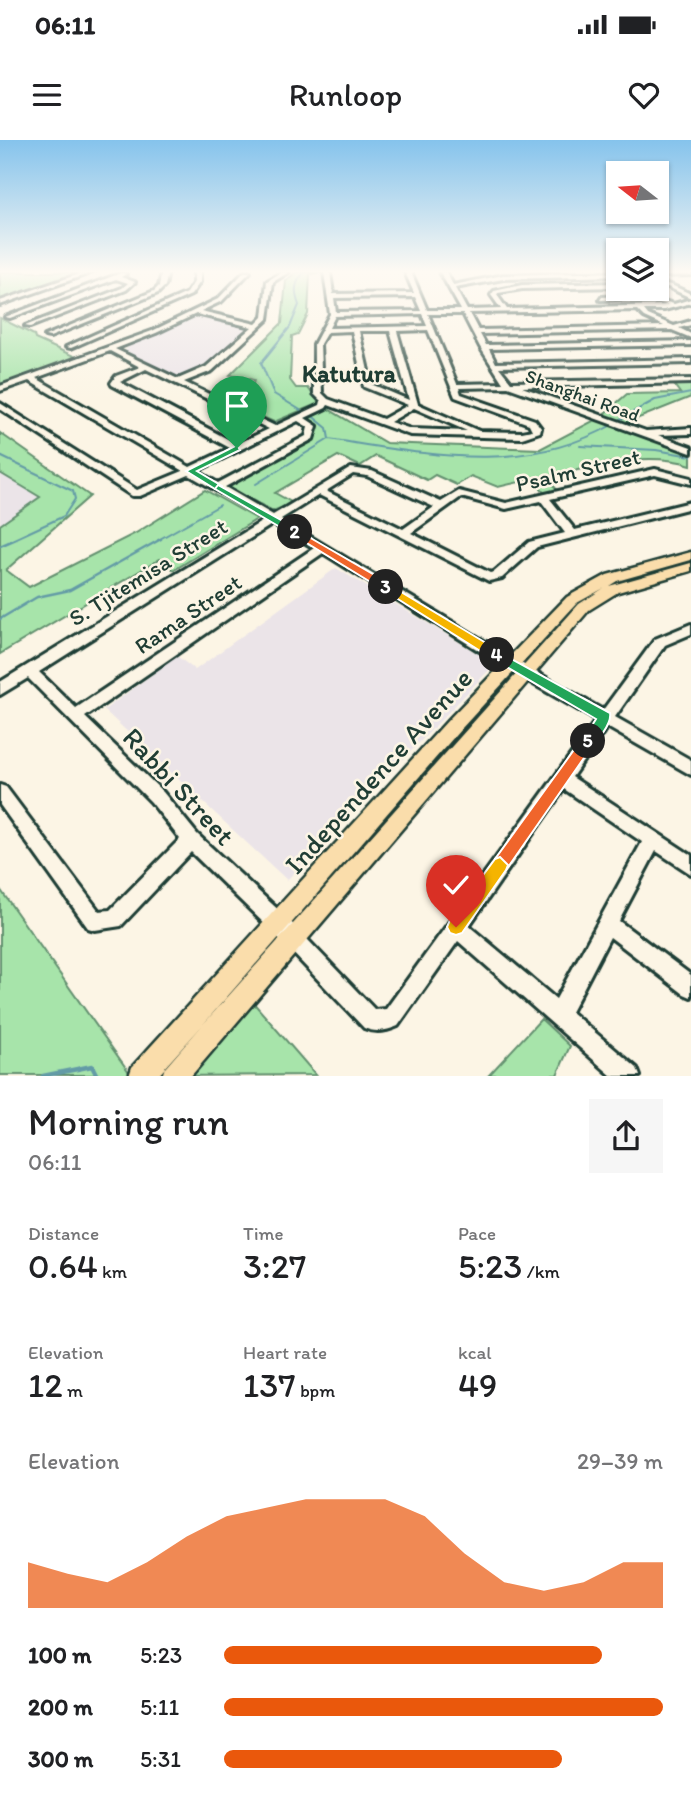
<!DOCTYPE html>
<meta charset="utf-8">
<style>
:root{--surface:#fff;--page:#f6f6f6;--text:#202124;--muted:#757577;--accent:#ea580c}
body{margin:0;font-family:Itim,sans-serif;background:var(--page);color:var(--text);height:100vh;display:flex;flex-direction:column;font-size:26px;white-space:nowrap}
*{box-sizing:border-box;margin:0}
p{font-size:23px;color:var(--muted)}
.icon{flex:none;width:38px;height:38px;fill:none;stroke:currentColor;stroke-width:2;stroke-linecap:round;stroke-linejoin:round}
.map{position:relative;height:936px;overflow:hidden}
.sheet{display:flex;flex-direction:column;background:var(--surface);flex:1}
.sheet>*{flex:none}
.needle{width:46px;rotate:287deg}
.buttons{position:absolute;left:606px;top:21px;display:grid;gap:14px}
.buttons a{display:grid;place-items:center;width:63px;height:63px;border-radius:0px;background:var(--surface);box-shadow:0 2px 5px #0004;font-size:35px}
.pin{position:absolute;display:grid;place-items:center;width:60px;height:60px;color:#fff;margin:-72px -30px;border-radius:50% 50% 50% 0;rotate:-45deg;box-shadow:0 0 7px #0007}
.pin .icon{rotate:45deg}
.km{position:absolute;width:35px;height:35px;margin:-18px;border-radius:50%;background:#222;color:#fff;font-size:19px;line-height:35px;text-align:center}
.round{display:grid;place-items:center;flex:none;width:74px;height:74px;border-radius:0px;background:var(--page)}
.head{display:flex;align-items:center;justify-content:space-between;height:119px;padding:0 28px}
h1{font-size:38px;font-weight:600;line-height:52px}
.stats{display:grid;grid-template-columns:repeat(3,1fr);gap:10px;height:119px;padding:7px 28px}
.stats div{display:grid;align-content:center}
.stats b{font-size:35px;font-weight:600}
.stats small{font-size:19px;font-weight:400}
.stats p{font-size:19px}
.chart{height:196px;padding:14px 28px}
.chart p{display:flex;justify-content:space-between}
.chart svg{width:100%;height:126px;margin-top:7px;fill:var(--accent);opacity:.7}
ul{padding:0 28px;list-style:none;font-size:23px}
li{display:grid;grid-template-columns:112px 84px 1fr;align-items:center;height:52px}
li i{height:18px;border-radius:9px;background:var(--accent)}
.status{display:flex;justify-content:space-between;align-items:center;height:49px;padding:0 35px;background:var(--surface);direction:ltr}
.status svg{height:19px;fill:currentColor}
header{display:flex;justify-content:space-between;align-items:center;height:91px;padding:0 28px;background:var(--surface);font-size:32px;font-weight:600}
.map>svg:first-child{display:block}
.built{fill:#ebe4e8}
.green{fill:#a7e4aa;stroke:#63906f;stroke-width:2}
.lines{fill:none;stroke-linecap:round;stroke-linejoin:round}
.stream-far2{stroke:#639ba6;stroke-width:2}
.stream-far1{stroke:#639ba6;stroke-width:2.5}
.stream{stroke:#639ba6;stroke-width:4.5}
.minor-casing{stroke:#1f3d34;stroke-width:6}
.major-casing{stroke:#1f3d34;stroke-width:5}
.minor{fill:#fcf5e5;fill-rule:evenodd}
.major{fill:#faddab;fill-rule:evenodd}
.split-1{fill:#22a559;stroke:#fff;stroke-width:2}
.split-2{fill:#22a559;stroke:#fff;stroke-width:2}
.split-3{fill:#f0652b;stroke:#fff;stroke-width:2}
.split-4{fill:#f5b400;stroke:#fff;stroke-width:2}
.split-5{fill:#22a559;stroke:#fff;stroke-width:2}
.split-6{fill:#f0652b;stroke:#fff;stroke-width:2}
.split-7{fill:#f5b400;stroke:#fff;stroke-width:2}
.labels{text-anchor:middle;stroke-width:5;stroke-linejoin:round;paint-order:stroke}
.far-street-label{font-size:19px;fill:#1f3d34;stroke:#fcf5e5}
.street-label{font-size:23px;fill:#1f3d34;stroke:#fcf5e5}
.far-district-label{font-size:24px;font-weight:bold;fill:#1f3d34;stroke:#fcf5e5}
.near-street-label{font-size:28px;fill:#1f3d34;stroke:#fcf5e5}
</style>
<div class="status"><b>06:11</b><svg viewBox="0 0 49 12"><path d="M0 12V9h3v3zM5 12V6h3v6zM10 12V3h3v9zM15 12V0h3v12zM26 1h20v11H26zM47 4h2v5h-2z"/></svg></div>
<header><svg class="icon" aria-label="menu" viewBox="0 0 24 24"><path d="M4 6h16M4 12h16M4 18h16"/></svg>Runloop<svg class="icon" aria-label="heart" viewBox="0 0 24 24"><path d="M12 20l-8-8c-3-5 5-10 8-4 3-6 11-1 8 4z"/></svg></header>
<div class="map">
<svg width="691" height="936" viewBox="0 0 691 936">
<rect width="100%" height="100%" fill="#fcf5e5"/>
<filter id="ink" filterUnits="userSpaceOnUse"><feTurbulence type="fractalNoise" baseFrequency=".0143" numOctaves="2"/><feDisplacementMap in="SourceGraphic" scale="14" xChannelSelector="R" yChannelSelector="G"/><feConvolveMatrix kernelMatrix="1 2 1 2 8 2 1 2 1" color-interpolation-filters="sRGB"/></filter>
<g filter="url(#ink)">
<path class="built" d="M195 175 252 188 207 229 184 238H177L124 212 128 207Z
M0 333 41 357 0 385Z
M336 428 495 524 287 740 104 570 177 516 195 530Z"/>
<path class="green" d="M0 132H80L0 160Z
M296 132H324L310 134 308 174 298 194 292 196 290 240 296 248H308L319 263 274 282 235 265 250 256 254 240 230 235 282 183 286 141Z
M0 178 34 195 35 199 76 217 75 220 0 245Z
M671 241H691V257L631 281 624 290 691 313V325C643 310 594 327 547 337L560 354 548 357 532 339 498 347 471 336 457 345 435 335 427 340 376 316 360 326 338 316 275 353 293 363 273 371 223 345 310 297 314 289 298 278 323 266 386 303 540 309 599 278 627 254 680 253Z
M0 293 90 356 6 430 29 447 136 393 205 350 257 379 174 430 160 419 0 514V385L40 357 0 333Z
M0 749 131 935H0Z
M245 853 316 935 172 936Z
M541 879 570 906 557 935H489Z"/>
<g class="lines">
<path class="stream-far2" d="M302 271 274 254 261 223 290 187 299 165C294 152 294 142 305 132
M617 281 655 260 691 253
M329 299C426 314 522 336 612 285
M580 306 656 310 691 316
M0 316 73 351 75 359 64 376 12 400
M256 344 329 299 327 288 310 274
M158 400 220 365"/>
<path class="stream-far1" d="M0 406 16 399
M0 479 37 457 70 450 161 399"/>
<path class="stream" d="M43 936 92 926 97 936"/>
<defs>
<path id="minor" d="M85 132H93L0 165V161Z
M162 132H168L165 146 158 153 50 197 45 196 154 151 159 146Z
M194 132H200V142L191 155 71 208 66 207 187 153 194 142Z
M244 132H250L222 161 201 171 256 184 263 177 267 141 282 132H289L273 142 268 179 212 231 184 242 275 286 320 265 321 261 314 254V204L330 174 324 132H330L333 154 414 153 405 132H411L427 170H461L440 132H446L453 145 503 135 618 132V136L503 139 455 148 467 170 501 169 491 155 494 151 522 145 618 143V147L522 149 498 153 497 155 507 169 668 165 642 159 600 160 602 157 642 155 674 164 691 159V163L664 170H644L648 175 674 186 691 181V185L679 188 691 194V198L672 190 480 194 486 205 691 201V205L489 209 496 223 691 219V223L499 227 511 242 691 239V243L522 247 646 291 691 288V294L658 295 691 307V313L508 247 459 248 461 254 535 280 541 288 540 292 522 298 410 295 328 265 326 268 305 278 317 286 313 299 225 347 273 375 351 328 372 331 441 362 459 351 506 363 655 329 691 338V344L655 335 550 359 575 390 691 362V368L537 407 502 438 489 441 319 355 281 379 531 529 603 570 655 499 691 484V494L665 505 615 577 691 620V635L607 587 572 637 691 715V734L656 711 619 781 691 835V857L684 854 610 797 571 872 637 928 640 936H612L458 801 398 886C387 891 375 893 364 888L272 791 191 712 121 786 95 790 88 788 0 665V645L6 647 99 771 110 770 180 699 151 662 28 538 0 555V542L266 379 189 335 140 356H132L0 269V263L137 350 183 331 29 241 0 251V246L152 191 218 159ZM415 157 421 171 336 172 334 158ZM637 170 644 177 664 186 478 190 469 173ZM196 174 252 187 206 227 178 239 115 209 156 193ZM422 174 427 186 329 188 335 176ZM428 174H463L480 207 503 243 457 244ZM428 190 455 257 529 284 532 290 522 292 479 291 418 264 397 191ZM352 191 364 247 408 265 383 279 328 259 322 253 320 204 327 192ZM359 191H390L409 260 371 244ZM110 211 140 227 116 236 111 243 112 245 230 308 190 327 36 238ZM146 229 269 289 237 304 120 242ZM414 268 467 291 411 289 390 282ZM298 281 308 287 306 296 218 343 197 331ZM353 334 367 336 434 367 403 389 326 351ZM461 357 506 369 541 361 565 393 529 402 494 432 490 433 411 393ZM273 384 314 408 76 568 39 532ZM323 413 521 537 596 580 386 869 375 870 286 777 197 694 163 652 85 577ZM564 649 642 702 556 859 469 786Z
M656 132H691V135L656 136Z
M121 133 126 134 121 137 135 142 126 150 30 187 25 186 122 148 128 143 116 139 10 178 5 177Z
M656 142 671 145 691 154V158L668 147 656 146Z"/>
<path id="major" d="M691 412V420L617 441 609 446 691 423V431L618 452 589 470 191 936H162L165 927 579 464 604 448 577 463 461 589 158 936H129L132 927 449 579 567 457 607 435Z"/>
</defs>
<use href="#minor" class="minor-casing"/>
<use href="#major" class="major-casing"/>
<use href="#minor" class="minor"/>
<use href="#major" class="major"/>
</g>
</g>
<linearGradient id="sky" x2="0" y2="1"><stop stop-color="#85c3ec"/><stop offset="0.5" stop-color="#fefaf3"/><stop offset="1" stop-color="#fefaf3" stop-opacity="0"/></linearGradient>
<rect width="691" height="263" fill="url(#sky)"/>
<path class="split-1" d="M237 305 240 310 197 331 222 346V349H215L186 331Z"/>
<path class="split-2" d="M218 345 299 390 300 392 292 394 215 349Z"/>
<path class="split-3" d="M295 389 390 444V449H382L292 394Z"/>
<path class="split-4" d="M386 443 501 512V519H493L382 449V444Z"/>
<path class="split-5" d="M497 511 610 573C612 583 598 602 588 607L582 601 596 579 493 519 491 515Z"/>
<path class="split-6" d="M588 595 595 601 593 605 506 730H495V719L584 596Z"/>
<path class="split-7" d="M500 717 508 725 506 730 462 793 456 795 450 793 447 787 450 780 495 719Z"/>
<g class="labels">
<g class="far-street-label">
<text transform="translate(583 255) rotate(20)" y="7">Shanghai Road</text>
</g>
<g class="street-label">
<text transform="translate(578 330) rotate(-13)" y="8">Psalm Street</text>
<text transform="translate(148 432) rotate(-32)" y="8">S. Tjitemisa Street</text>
<text transform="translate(188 474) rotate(-34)" y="8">Rama Street</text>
</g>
<g class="far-district-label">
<text x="349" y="242">Katutura</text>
</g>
<g class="near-street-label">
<text transform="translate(378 631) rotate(-48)" y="10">Independence Avenue</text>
<text transform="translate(179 646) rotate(47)" y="10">Rabbi Street</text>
</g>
</g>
</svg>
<div class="buttons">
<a><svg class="needle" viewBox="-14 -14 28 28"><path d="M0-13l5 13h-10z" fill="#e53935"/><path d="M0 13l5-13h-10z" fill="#757577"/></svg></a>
<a><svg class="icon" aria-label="layers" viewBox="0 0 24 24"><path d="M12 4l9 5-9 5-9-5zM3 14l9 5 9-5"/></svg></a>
</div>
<div class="pin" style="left:237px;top:308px;background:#1e9e55"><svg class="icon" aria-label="arrive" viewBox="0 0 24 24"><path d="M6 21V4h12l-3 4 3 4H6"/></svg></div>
<div class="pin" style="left:456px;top:787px;background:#d93025"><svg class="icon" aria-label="check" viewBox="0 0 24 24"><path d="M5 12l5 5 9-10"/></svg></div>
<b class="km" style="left:295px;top:392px">2</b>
<b class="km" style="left:386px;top:447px">3</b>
<b class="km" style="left:497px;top:515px">4</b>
<b class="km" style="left:588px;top:601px">5</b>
</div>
<section class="sheet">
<div class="head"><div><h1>Morning run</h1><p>06:11</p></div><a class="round"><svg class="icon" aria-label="share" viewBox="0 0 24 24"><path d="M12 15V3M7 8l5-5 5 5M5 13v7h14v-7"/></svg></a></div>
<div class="stats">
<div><p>Distance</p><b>0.64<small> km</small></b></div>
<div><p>Time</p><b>3:27</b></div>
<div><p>Pace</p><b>5:23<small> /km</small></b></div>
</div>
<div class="stats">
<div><p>Elevation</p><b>12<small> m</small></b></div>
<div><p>Heart rate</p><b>137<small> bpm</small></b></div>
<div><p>kcal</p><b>49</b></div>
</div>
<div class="chart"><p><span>Elevation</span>29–39 m</p>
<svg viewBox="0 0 160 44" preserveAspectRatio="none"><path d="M0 44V28L10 32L20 35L30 28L40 19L50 12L60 9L70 6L80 6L90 6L100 12L110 25L120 35L130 38L140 35L150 28L160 28V44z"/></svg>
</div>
<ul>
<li><b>100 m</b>5:23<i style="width:86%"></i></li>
<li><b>200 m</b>5:11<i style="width:100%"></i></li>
<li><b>300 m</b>5:31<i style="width:77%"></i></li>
</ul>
</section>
